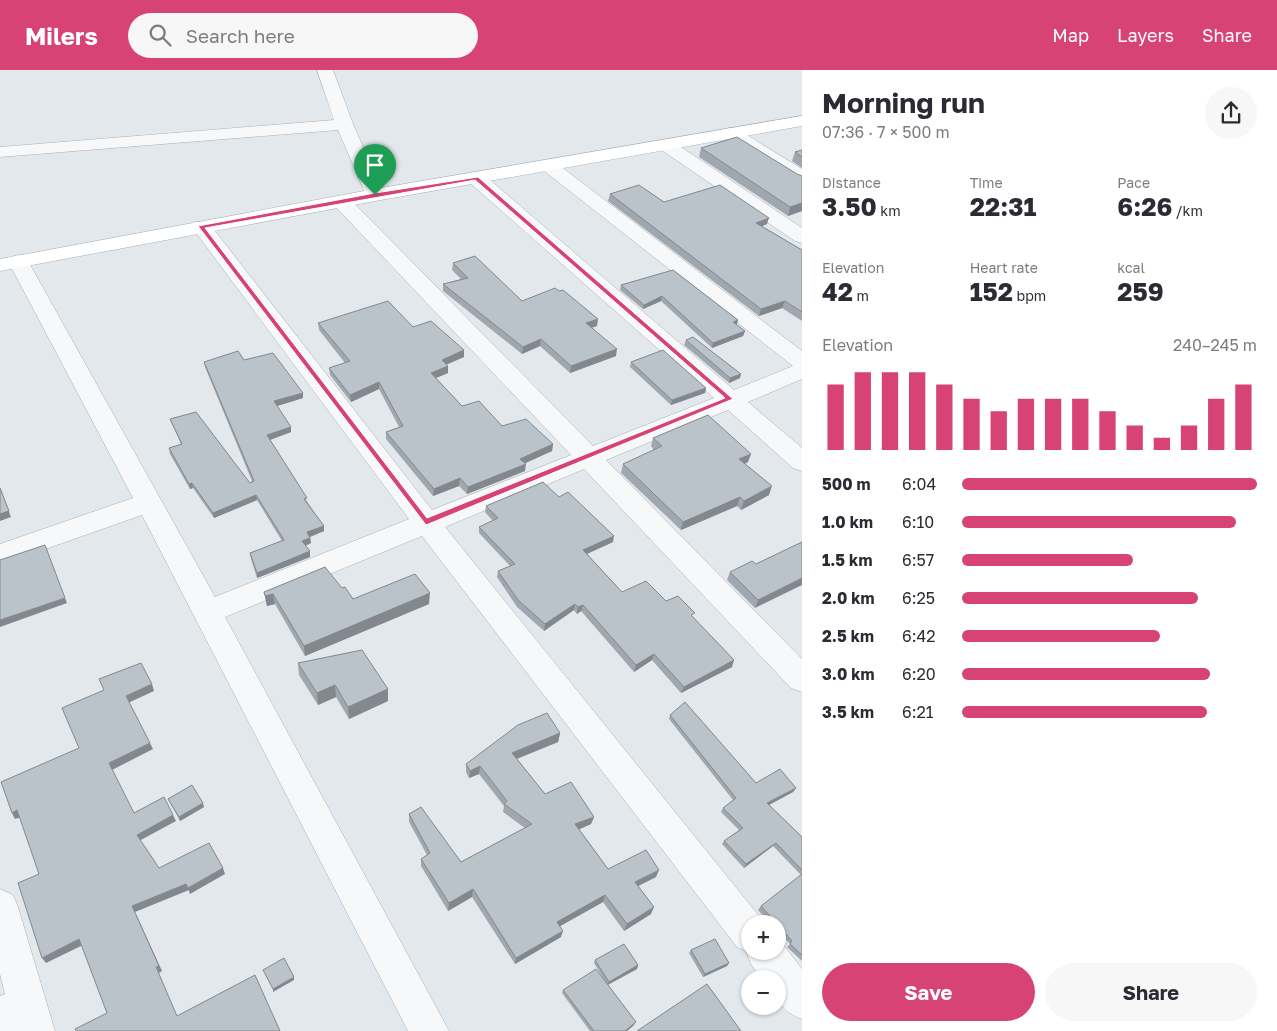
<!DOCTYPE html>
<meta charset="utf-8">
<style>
:root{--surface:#fff;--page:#f7f7f7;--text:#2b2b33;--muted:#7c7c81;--accent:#d64374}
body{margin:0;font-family:"Golos Text",sans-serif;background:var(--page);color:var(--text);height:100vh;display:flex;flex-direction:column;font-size:19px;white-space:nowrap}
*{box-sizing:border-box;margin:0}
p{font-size:16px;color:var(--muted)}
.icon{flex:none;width:28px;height:28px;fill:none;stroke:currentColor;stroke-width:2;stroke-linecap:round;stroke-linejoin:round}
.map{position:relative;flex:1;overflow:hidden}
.drawer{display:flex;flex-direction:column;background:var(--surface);width:475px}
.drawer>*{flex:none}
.fabs{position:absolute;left:741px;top:845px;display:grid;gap:10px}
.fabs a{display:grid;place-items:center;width:45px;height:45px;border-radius:50%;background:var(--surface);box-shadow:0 1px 4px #0004;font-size:25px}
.pin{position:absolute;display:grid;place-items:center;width:42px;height:42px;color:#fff;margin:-51px -21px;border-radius:50% 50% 50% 0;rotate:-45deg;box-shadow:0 0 5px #0007}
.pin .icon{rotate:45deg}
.round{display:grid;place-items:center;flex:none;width:52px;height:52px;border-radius:26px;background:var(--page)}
.overview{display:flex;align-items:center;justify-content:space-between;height:85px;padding:0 20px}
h1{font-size:28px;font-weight:700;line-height:38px}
.metrics{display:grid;grid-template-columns:repeat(3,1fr);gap:8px;height:85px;padding:5px 20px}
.metrics div{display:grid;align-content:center}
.metrics b{font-size:25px;font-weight:700}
.metrics small{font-size:14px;font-weight:400}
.metrics p{font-size:14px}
.chart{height:140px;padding:10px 20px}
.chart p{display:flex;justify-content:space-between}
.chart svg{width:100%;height:90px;margin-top:5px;stroke:var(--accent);stroke-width:6}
.button{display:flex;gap:10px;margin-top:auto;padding:10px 20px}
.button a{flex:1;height:58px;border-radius:30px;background:var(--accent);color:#fff;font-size:20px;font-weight:700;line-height:58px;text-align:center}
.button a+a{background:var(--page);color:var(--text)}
ul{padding:0 20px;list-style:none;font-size:16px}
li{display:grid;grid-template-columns:80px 60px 1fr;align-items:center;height:38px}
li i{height:12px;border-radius:6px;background:var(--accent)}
header{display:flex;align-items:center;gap:30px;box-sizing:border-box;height:70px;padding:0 25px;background:var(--accent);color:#fff}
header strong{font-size:24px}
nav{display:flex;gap:28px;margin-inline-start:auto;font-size:18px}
.search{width:350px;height:45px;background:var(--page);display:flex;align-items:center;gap:12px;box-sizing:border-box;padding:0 18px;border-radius:28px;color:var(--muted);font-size:19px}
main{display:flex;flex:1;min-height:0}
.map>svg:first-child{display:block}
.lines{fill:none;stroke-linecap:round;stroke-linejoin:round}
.minor-casing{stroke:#a8b0b7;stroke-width:1}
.major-casing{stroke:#a2afb8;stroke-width:1}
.minor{fill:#f6f8fa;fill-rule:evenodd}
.major{fill:#fff;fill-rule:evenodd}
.wall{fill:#a0a7ae}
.shaded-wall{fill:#82888d}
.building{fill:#bac2ca;stroke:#82888d}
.route{fill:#d64374;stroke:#fff;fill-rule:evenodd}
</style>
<header>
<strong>Milers</strong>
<div class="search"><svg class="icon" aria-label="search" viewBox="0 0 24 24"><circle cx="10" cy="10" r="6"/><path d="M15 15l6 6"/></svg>Search here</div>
<nav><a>Map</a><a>Layers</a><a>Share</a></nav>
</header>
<main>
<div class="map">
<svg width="802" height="961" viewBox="0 0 802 961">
<rect width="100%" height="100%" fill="#e3e8ec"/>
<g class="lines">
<defs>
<path id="minor" d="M317 0H333L353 54 384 125 382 129H368L366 125 338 60 0 87V77L334 50Z
M731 58 737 59 802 99V113L795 111 725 67 722 63 725 59Z
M666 70 672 71 802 158V173L795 171 660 79 657 75 660 71Z
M549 91 555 92 802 281V309L748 332 802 378V401L793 398 728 340 606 390 802 589V622L791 618 584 399 445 457 763 851 764 854H750V881H778V868L802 899V949C779 940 778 932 778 909H762L751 894 746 881 737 877 422 466 225 547 449 961H408L142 445 0 495V474L133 428 8 191 11 187 18 185 25 187 28 191 215 527 409 449 194 160 191 156 194 152H208L432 440 571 385 334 135 331 131 334 127H348L593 376 714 328 469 112 467 108 469 104H483L734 320 793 296 543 100 540 96 543 92Z
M0 819 13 825 18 837 55 961H0V926L5 924 0 904Z"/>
<path id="major" d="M802 46V56L375 131 0 201V189L375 119Z"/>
</defs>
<use href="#minor" class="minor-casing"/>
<use href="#major" class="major-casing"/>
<use href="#minor" class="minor"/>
<use href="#major" class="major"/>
</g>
<path class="wall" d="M701 78 802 106V141L788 146 699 87Z
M802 80V98L792 91 795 82Z
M610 124 664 132 767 154 762 156 802 180V251L782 238 759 246 608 131Z
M453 193 522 231 597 256 592 257 616 286 570 303 540 276 522 284 443 221V214L461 209 452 200Z
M673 200 738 250 736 255 745 261 743 266 712 278 661 231 643 239 620 220 621 215Z
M318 253 413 257 464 287 447 294 448 296V303L436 308 462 336 502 356 553 374 552 381 525 393V401L467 424 459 416 433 426 386 369V362L399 357 379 319 351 332 330 305 329 298 345 293 319 260Z
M686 270 740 308 729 313 684 275Z
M244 290 303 328 277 336 291 362 270 370 308 433 324 456V461L310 467 311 473 305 476 310 487 257 508 251 489 250 483 282 471 257 430 214 448 193 418 190 419 170 384 169 378 181 374 172 354 170 349 250 413 252 411 205 297 204 292Z
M631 292 706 318 705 323 671 335 630 297Z
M653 368 748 392 745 394 769 425 741 440 737 436 681 460 621 403 623 394 654 380 651 376Z
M559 427 613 472 587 484 622 522 666 531 693 548 732 597 681 623 652 590 634 602 581 541 577 544 574 540 544 561 517 537 497 507 498 501 510 496 479 463V457L493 451 485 442 486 436Z
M802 472 755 538 727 510 730 502 756 494Z
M342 518 353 529 429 534 305 586 275 534 267 536 264 522Z
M298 593 388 619V631L349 649 336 627 318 635 299 605Z
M670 645 756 713 796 718 793 722 769 735 802 767V891L787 877 790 874 778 861V854H771L758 840 761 836 801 805 773 776 744 798 722 774 724 771 739 760 721 742 723 738 733 730 669 649Z
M560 663 558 672 517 689 545 724 594 747 591 754 579 759 608 799 656 807 638 816 651 844 624 861 603 832 560 856 561 867 515 894 472 827 448 841 421 796V789L427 785 409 752V744L461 792 525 758 503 742 504 736 479 704 469 708 466 702V694Z
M168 729 204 737 180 751Z
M691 880 727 896 703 907 689 883Z
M595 890 638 895 637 899 608 915 634 955 627 961H590L562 923 563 920 605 911 594 893Z"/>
<path class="shaded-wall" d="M802 133V141L788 146 790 137Z
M769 148 767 154 754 159 756 153Z
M662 226 661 231 643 239 644 235Z
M785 231 782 238 759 246 761 239Z
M598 249 597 256 585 260 586 253Z
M738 250 737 254 732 256 733 252Z
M745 261 743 266 712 278 713 273Z
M541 269 540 276 522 284 523 277Z
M617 279 616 286 570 303 571 296Z
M464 280V287L441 297 442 290Z
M448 296V303L431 310V303Z
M741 304 740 308 729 313 730 308Z
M379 312V319L351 332 350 325Z
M706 318 705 323 671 335 672 330Z
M303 323V328L274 337V331Z
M291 357V362L267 371V365Z
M553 374 552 381 519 396 520 389Z
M751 384 748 392 736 397 739 389Z
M526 394 525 401 467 424 468 417Z
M460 408 459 416 433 426 434 419Z
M192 413 193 418 190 419 189 414Z
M772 416 769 425 741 440 744 431Z
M0 418 11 447 0 451Z
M256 425 257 430 214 448 213 443Z
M740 427 737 436 681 460 683 452Z
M324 456V461L307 468V462Z
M614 466 613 472 582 486 583 480Z
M310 468 311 473 302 477V471Z
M310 481V487L257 508V503Z
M802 508V515L755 538 758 530Z
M430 523 429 534 305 586 304 576Z
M273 524 275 534 267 536 265 526Z
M65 528 67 533 0 557V550Z
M575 534 574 540 544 561 545 554Z
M583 535 581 541 577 544 578 537Z
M654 584 652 590 634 602 636 595Z
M734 590 732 597 681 623 684 617Z
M152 614 154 621 128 633 126 626Z
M335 615 336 627 318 635 317 623Z
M388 619V631L349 649 348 637Z
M560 663 558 672 511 691 512 683Z
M150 673 153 679 112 700 109 693Z
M480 696 479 704 469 708 470 701Z
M796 718 793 722 765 737 767 733Z
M203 733 204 737 180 751 179 747Z
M17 740 21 747 15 749 12 743Z
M173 745 176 751 139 771 137 765Z
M594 747 591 754 573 762 575 754Z
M776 773 773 776 744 798 746 794Z
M223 798 225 804 190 824 188 818Z
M659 800 656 807 632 819 635 812Z
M186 814 189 820 135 842 162 901 159 903 132 836Z
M473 819 472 827 448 841 449 833Z
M605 825 603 832 555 859 557 852Z
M654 837 651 844 624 861 627 854Z
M563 861 561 867 515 894 516 888Z
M79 869 83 875 46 893 42 888Z
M729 893 727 896 703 907 705 904Z
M638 895 637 899 607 915 609 912Z
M294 907V910L273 922V919Z
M636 952 634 955 627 961H625Z"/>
<path class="building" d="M737 67 797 104 802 106V133L790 137 701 78Z
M802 80V87L795 82Z
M639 115 664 132 720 115 769 148 756 153 802 180V242L785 231 761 239 610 124Z
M475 186 522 231 555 218 559 221 563 220 598 249 586 253 617 279 571 296 541 269 523 277 443 214 468 208 453 193Z
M673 200 738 250 733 252 745 261 713 273 662 226 644 235 621 215Z
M388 231 413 257 431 251 464 280 442 290 448 296 431 303 462 336 479 331 502 356 526 349 553 374 520 389 526 394 468 417 460 408 434 419 386 362 403 356 379 312 350 325 329 298 350 291 318 253Z
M693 267 741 304 730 308 686 270Z
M663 280 706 318 672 330 631 292Z
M238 281 244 290 273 283 303 323 274 331 291 357 267 365 307 428 304 429 324 456 307 462 310 468 302 471 310 481 257 503 250 483 284 470 256 425 213 443 192 413 189 414 169 378 182 374 170 349 196 342 250 413 254 411 204 292Z
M708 345 751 384 739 389 772 416 744 431 740 427 683 452 623 394 662 376 653 368Z
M543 412 559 427 568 422 614 466 583 480 622 522 646 511 666 531 678 526 695 543 691 545 734 590 684 617 654 584 636 595 583 535 578 537 575 534 545 554 518 530 498 501 515 494 479 457 498 448 486 436Z
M0 418 9 441 0 444Z
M802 472V508L758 530 730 502 752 491 756 494Z
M45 475 65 528 0 550V490Z
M325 497 342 518 345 517 353 529 415 504 430 523 304 576 273 524 265 526 264 522Z
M362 580 388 619 348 637 335 615 317 623 298 593Z
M141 593 152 614 126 626 150 673 109 693 134 743 164 727 173 745 137 765 159 798 209 773 223 798 188 818 186 814 132 836 159 896 156 897 177 946 255 905 280 961H76L75 959 107 943 79 869 42 888 18 813 39 804 17 740 12 743 1 712 79 678 62 638 104 620 99 609Z
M685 632 756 713 780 699 796 718 767 733 802 767V800L776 773 746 794 724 771 743 758 723 738 736 728 670 645Z
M547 643 560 663 512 683 545 724 571 712 594 747 575 754 608 799 646 780 659 800 635 812 654 837 627 854 605 825 557 852 563 861 516 888 473 819 449 833 421 789 430 783 409 744 421 737 461 792 532 754 504 734 507 731 480 696 470 701 466 694 518 655Z
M192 715 203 733 179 747 168 729Z
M802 804V885L790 874 792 871 761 836Z
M715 869 729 893 705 904 691 880Z
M624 874 638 895 609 912 595 890Z
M284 888 294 907 273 919 263 900Z
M596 899 636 952 625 961H594L563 920Z
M707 914 741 961H637Z"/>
<path class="route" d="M478 107 733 329 426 455 198 156 375 123ZM475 110 725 328 427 448 205 158Z"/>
</svg>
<div class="fabs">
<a>+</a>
<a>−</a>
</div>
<div class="pin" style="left:375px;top:125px;background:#1e9e55"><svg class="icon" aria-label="arrive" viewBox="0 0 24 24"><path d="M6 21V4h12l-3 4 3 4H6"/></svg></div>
</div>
<section class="drawer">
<div class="overview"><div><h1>Morning run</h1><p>07:36 · 7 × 500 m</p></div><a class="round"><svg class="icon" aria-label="share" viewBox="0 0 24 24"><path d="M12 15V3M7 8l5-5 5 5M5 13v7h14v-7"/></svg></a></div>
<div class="metrics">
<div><p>Distance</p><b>3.50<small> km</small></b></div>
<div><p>Time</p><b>22:31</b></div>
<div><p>Pace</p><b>6:26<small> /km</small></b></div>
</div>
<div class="metrics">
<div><p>Elevation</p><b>42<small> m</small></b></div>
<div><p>Heart rate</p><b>152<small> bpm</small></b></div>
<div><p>kcal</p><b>259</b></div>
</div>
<div class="chart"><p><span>Elevation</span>240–245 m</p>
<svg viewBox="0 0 160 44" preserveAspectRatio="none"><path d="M5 44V12M15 44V6M25 44V6M35 44V6M45 44V12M55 44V19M65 44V25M75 44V19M85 44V19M95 44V19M105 44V25M115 44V32M125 44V38M135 44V32M145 44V19M155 44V12"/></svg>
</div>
<ul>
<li><b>500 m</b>6:04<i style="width:100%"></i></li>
<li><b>1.0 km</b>6:10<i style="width:93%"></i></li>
<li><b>1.5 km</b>6:57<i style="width:58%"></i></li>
<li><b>2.0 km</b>6:25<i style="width:80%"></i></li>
<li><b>2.5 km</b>6:42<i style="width:67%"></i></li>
<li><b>3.0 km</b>6:20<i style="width:84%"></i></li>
<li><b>3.5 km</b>6:21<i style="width:83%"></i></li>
</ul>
<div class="button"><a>Save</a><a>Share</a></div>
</section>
</main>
